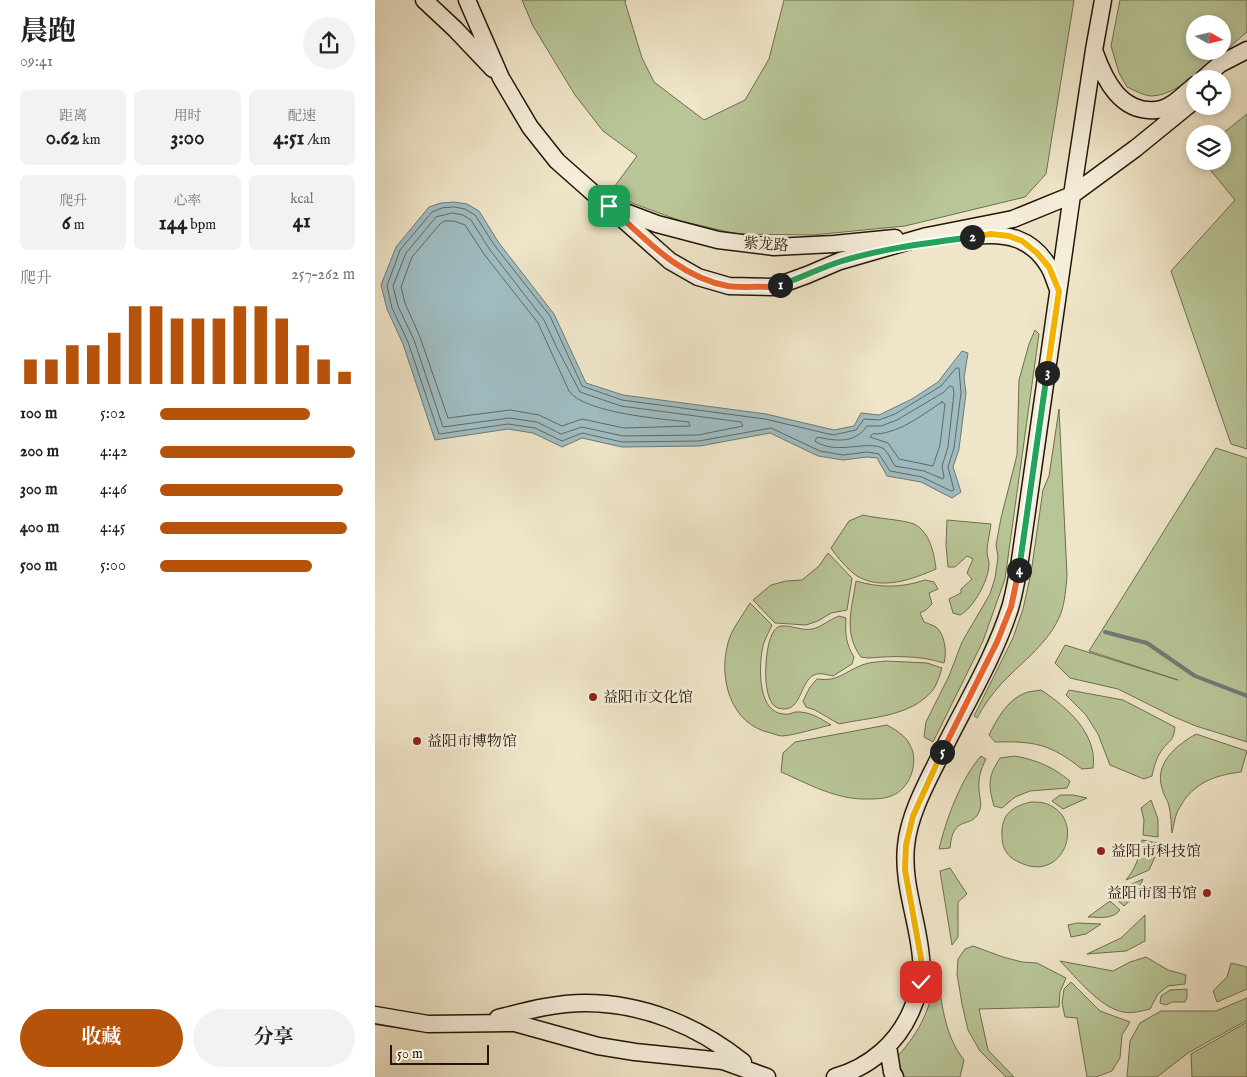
<!DOCTYPE html>
<html lang="zh">
<meta charset="utf-8">
<style>
:root{--surface:#fff;--page:#f2f2f2;--text:#222;--muted:#767676;--accent:#b45309}
body{margin:0;font-family:"IM FELL English","Noto Serif SC",serif;background:var(--page);color:var(--text);height:100vh;display:flex;flex-direction:column;font-size:19px;white-space:nowrap}
*{box-sizing:border-box;margin:0}
p{font-size:16px;color:var(--muted)}
.icon{flex:none;width:28px;height:28px;fill:none;stroke:currentColor;stroke-width:2;stroke-linecap:round;stroke-linejoin:round}
.map{position:relative;flex:1;overflow:hidden}
.details{display:flex;flex-direction:column;background:var(--surface);width:375px}
.details>*{flex:none}
.needle{width:32px;rotate:98deg}
.fabs{position:absolute;left:811px;top:15px;display:grid;gap:10px}
.fabs a{display:grid;place-items:center;width:45px;height:45px;border-radius:50%;background:var(--surface);box-shadow:0 2px 8px #0003;font-size:25px}
.scale{position:absolute;left:15px;bottom:12px;width:99px;box-sizing:border-box;padding-left:5px;border:2px solid #231606;border-top:0;font-size:14px;line-height:18px;white-space:nowrap;color:#231606;-webkit-text-stroke:4px #f5eedb;paint-order:stroke}
.pin{position:absolute;display:grid;place-items:center;width:42px;height:42px;color:#fff;margin:-21px;border-radius:10px;box-shadow:0 2px 8px #0006}
.km{position:absolute;width:25px;height:25px;margin:-12px;border-radius:50%;background:#222;color:#fff;font-size:14px;line-height:25px;text-align:center}
.round{display:grid;place-items:center;flex:none;width:52px;height:52px;border-radius:26px;background:var(--page)}
.summary{display:flex;align-items:center;justify-content:space-between;height:85px;padding:0 20px}
h1{font-size:28px;font-weight:700;line-height:38px}
.stats{display:grid;grid-template-columns:repeat(3,1fr);gap:8px;height:85px;padding:5px 20px}
.stats div{display:grid;align-content:center;border-radius:8px;background:var(--page);text-align:center}
.stats b{font-size:21px;font-weight:700}
.stats small{font-size:14px;font-weight:400}
.stats p{font-size:14px}
.chart{height:140px;padding:10px 20px}
.chart p{display:flex;justify-content:space-between}
.chart svg{width:100%;height:90px;margin-top:5px;stroke:var(--accent);stroke-width:6}
.action{display:flex;gap:10px;margin-top:auto;padding:10px 20px}
.action a{flex:1;height:58px;border-radius:30px;background:var(--accent);color:#fff;font-size:20px;font-weight:700;line-height:58px;text-align:center}
.action a+a{background:var(--page);color:var(--text)}
ul{padding:0 20px;list-style:none;font-size:16px}
li{display:grid;grid-template-columns:80px 60px 1fr;align-items:center;height:38px}
li i{height:12px;border-radius:6px;background:var(--accent)}
main{display:flex;flex:1;min-height:0}
.map>svg:first-child{display:block}
.green{fill:#b8c597;stroke:#6e6e4e;fill-rule:evenodd}
.water{fill:#9fbcc1;stroke:#6d7a76}
.lines{fill:none;stroke-linecap:round;stroke-linejoin:round}
.shore{stroke:#616964;stroke-width:1}
.stream{stroke:#6d7a76;stroke-width:4}
.secondary-casing{stroke:#231606;stroke-width:19}
.secondary{stroke:#f5eedb;stroke-width:16}
.split-1-casing{stroke:#fff;stroke-width:10}
.split-2-casing{stroke:#fff;stroke-width:10}
.split-3-casing{stroke:#fff;stroke-width:10}
.split-4-casing{stroke:#fff;stroke-width:10}
.split-5-casing{stroke:#fff;stroke-width:10}
.split-6-casing{stroke:#fff;stroke-width:10}
.split-1{stroke:#f0652b;stroke-width:6}
.split-2{stroke:#22a559;stroke-width:6}
.split-3{stroke:#f5b400;stroke-width:6}
.split-4{stroke:#22a559;stroke-width:6}
.split-5{stroke:#f0652b;stroke-width:6}
.split-6{stroke:#f5b400;stroke-width:6}
.poi-dot{fill:#8f2418;stroke:#f5eedb;stroke-width:2}
.labels{text-anchor:middle;stroke-width:5;stroke-linejoin:round;paint-order:stroke}
.street-label{font-size:15px;fill:#231606;stroke:#f5eedb}
.poi-label{font-size:15px;fill:#231606;stroke:#f5eedb;text-anchor:start}
</style>
<main>
<section class="details">
<div class="summary"><div><h1>晨跑</h1><p>09:41</p></div><a class="round"><svg class="icon" aria-label="share" viewBox="0 0 24 24"><path d="M12 15V3M7 8l5-5 5 5M5 13v7h14v-7"/></svg></a></div>
<div class="stats">
<div><p>距离</p><b>0.62<small> km</small></b></div>
<div><p>用时</p><b>3:00</b></div>
<div><p>配速</p><b>4:51<small> /km</small></b></div>
</div>
<div class="stats">
<div><p>爬升</p><b>6<small> m</small></b></div>
<div><p>心率</p><b>144<small> bpm</small></b></div>
<div><p>kcal</p><b>41</b></div>
</div>
<div class="chart"><p><span>爬升</span>257–262 m</p>
<svg viewBox="0 0 160 44" preserveAspectRatio="none"><path d="M5 44V32M15 44V32M25 44V25M35 44V25M45 44V19M55 44V6M65 44V6M75 44V12M85 44V12M95 44V12M105 44V6M115 44V6M125 44V12M135 44V25M145 44V32M155 44V38"/></svg>
</div>
<ul>
<li><b>100 m</b>5:02<i style="width:77%"></i></li>
<li><b>200 m</b>4:42<i style="width:100%"></i></li>
<li><b>300 m</b>4:46<i style="width:94%"></i></li>
<li><b>400 m</b>4:45<i style="width:96%"></i></li>
<li><b>500 m</b>5:00<i style="width:78%"></i></li>
</ul>
<div class="action"><a>收藏</a><a>分享</a></div>
</section>
<div class="map">
<svg width="872" height="1077" viewBox="0 0 872 1077">
<rect width="100%" height="100%" fill="#efe5c8"/>
<filter id="stains"><feTurbulence type="fractalNoise" baseFrequency=".004" numOctaves="4"/><feColorMatrix values="0 0 0 0 .2 0 0 0 0 .09 0 0 0 0 .02 0 0 0 .5 -.17"/></filter>
<radialGradient id="worn" r=".72"><stop offset=".6" stop-color="#630" stop-opacity="0"/><stop offset="1" stop-color="#630" stop-opacity=".3"/></radialGradient>
<path class="green" d="M147 0H251L250 2 267 58 279 82 329 120 370 100 394 59 409 0H699L671 174 650 197 530 226 438 235 362 234 306 221 257 203 237 190 262 156 228 131 200 95 158 26Z
M745 0H872V32C849 51 807 95 777 96 769 96 759 90 752 87L744 73 736 46ZM820 24H848V51H820Z
M872 114V449L856 444 796 271 860 200 828 161H848L847 134Z
M660 330 664 334 630 579 608 641 558 742 549 737 551 722 574 676 587 642 615 594 620 578 623 557 621 545 626 518 642 455 644 380 654 344Z
M684 409 692 575C691 588 690 601 686 613 675 642 648 661 627 683 617 694 609 705 602 718L599 716 638 638 648 609 656 573 668 490 674 476Z
M841 448 872 458V742L821 726 797 716 743 689 695 678 680 663 690 645 803 680 714 651Z
M488 515C499 518 529 520 539 524 555 532 559 553 561 569 538 579 507 591 482 576 472 569 463 558 456 548L474 521Z
M572 520 616 524C615 533 612 543 612 552 612 556 614 560 614 564 614 579 599 608 585 615L578 613 574 599 586 593V589L597 579 592 573 598 559 592 556 580 567H573L571 545Z
M453 553 477 578 472 610 456 613 443 621 431 625 400 623 378 600 396 585 411 581 427 580 444 566Z
M550 580 559 582 563 589 554 593 557 604 551 610 545 613 549 622C552 623 557 625 561 627 570 634 572 653 569 663 543 655 519 656 493 658L486 657C468 633 477 608 481 581 505 588 526 588 550 580Z
M375 603 397 625C393 634 388 642 387 651 384 669 383 713 409 714 413 715 417 713 420 712 434 711 445 718 456 725 442 728 421 735 407 736 404 736 399 734 396 733 356 725 343 679 353 643 356 630 368 615 375 603Z
M464 616 471 618C470 634 471 644 479 657L477 664 458 676C452 675 445 672 439 675 424 682 427 715 403 708 394 705 392 690 391 682 390 670 391 628 406 626 416 625 427 631 437 629 447 627 453 620 464 616Z
M511 661 552 663 567 668C565 675 562 684 558 690 536 717 496 717 464 724L440 710 431 707 428 701 435 687 442 679C463 682 469 672 487 665 494 662 504 662 511 661Z
M666 690C692 707 723 734 718 768L707 769C675 744 660 741 620 742L614 735C622 719 632 700 650 693 655 691 661 691 666 690Z
M694 690 748 700 800 727C798 743 795 739 787 750 781 758 779 767 777 776L769 779 735 765 723 734 711 715 691 695Z
M512 725C521 730 531 736 535 745 545 763 534 790 516 796 509 799 499 799 493 799 461 800 434 784 406 772L408 753 420 742Z
M821 734 872 751 866 772C840 775 818 783 805 807 800 814 799 825 797 833 796 824 796 815 794 806 793 800 788 795 787 788 779 763 802 745 821 734Z
M606 756 611 759C606 769 603 778 604 789 604 798 608 803 604 812 596 830 578 813 575 848L564 849C571 820 586 778 606 756Z
M640 756C662 760 678 767 695 781L692 788 655 791 640 797 627 808 619 806C613 785 613 776 625 758Z
M685 795H698L712 798 688 809 677 801Z
M776 800 783 819V837L768 835 769 820 766 808Z
M656 802C661 802 667 802 672 804 710 818 691 878 651 865 645 863 636 859 632 853 628 848 627 841 627 835 626 814 638 806 656 802Z
M767 840 782 843 780 857 774 870 751 880C761 868 765 856 767 840Z
M575 868 592 894 583 902V937L577 945 565 871Z
M768 879 761 895 749 906 739 897 748 888Z
M735 901 745 910C737 920 724 917 713 917Z
M770 915V941L751 951 712 954 746 938Z
M702 923 726 924 711 934 696 937 693 925Z
M598 946 628 957 647 962 662 963 691 978 685 992 684 1007 604 1009 613 1050 639 1077H631L605 1051 593 1030 587 1004 582 974 583 959 590 949Z
M771 957 793 970 811 975 810 984 793 986 783 994 775 1009C766 1011 757 1014 748 1012 724 1007 702 978 685 961L738 971 755 962Z
M856 963 872 967V989L842 1002 838 991 852 977Z
M562 972C567 1003 569 1035 589 1060L585 1077H529L522 1057C547 1029 555 1009 562 972Z
M696 982 725 1011 755 1022 747 1035 745 1058 737 1071 721 1077H712L702 1018 690 1017 687 1003 689 989Z
M812 989V998L810 1002H797L791 1005 785 1003 786 996 795 990Z
M872 998V1020L813 1053 782 1077H752L755 1041 765 1023 786 1011H841Z
M872 1022V1077H817L816 1054Z"/>
<path class="water" d="M79 202 92 204 104 211 124 243 179 314 211 383 248 395 391 414 459 430 479 426 486 413 504 415 537 399 563 382 587 351 593 353 589 378 591 393 584 449 578 467 586 492 577 498 546 482 512 476 502 458 492 457 468 460 443 456 395 433 325 446 247 447 207 438 187 447 158 433 133 429 60 440 28 344 12 309 6 285 21 247 54 207 66 203Z"/>
<g class="lines">
<path class="shore" d="M79 207 90 209 100 215 120 246 175 316 207 386 247 400 390 419 458 435 481 430 489 419 504 420 520 414 566 386 581 368H584L586 393 579 448 573 467 579 490 576 491 547 477 515 471 504 454 492 452 468 455 445 451 396 428 324 441 247 442 207 433 187 441 160 428 133 424 64 434 33 342 17 308 12 286 25 250 57 212 67 208Z
M78 213 88 215 96 220 115 250 169 320 181 346 205 392 246 406 366 422 368 426 323 435 248 436 207 427 186 434 162 422 134 418 68 427 39 340 23 306 18 286 31 253 61 217Z
M70 221H79L90 225 109 254 163 323 194 391C209 413 287 419 314 422L315 426 249 428 207 419 187 426 164 415 135 410 73 418 45 337 30 303 26 287 37 257 65 224Z
M575 386 578 387 579 393 573 447 567 466 569 477 568 479 549 471 520 466C516 461 514 453 509 449 494 439 461 456 440 441L442 437C461 441 480 444 492 426H506L522 420 569 392Z
M567 402 570 404 565 445 558 466 524 459 513 443 495 437 497 434C522 435 547 415 567 402Z"/>
<path class="stream" d="M730 632 772 643 820 676 872 696"/>
<defs>
<path id="secondary" d="M49 0 80 29 118 69
M92 0 126 78 155 127 182 161 295 261 323 277 354 286 399 287 432 275 465 261 552 236 638 219 697 195 761 148 820 100
M720 53C730 81 746 113 781 110 796 109 809 94 820 85
M828 79 845 64 872 50
M245 210 282 224 343 240 399 247 459 244 520 238
M599 236C631 232 657 238 674 267 678 274 680 282 683 289
M0 1015 53 1024 140 1023 223 1046 260 1052 348 1061 392 1077
M123 1018C151 1011 180 1003 210 1003 268 1003 323 1026 368 1062
M513 1046 517 1072 520 1077
M460 1077C495 1067 523 1043 537 1009 544 993 548 975 546 958 543 920 527 884 531 846 534 812 556 775 571 744 593 700 620 655 635 608 639 595 641 581 644 567L697 195 719 50 728 0"/>
</defs>
<use href="#secondary" class="secondary-casing"/>
<use href="#secondary" class="secondary"/>
</g>
<g class="lines">
<defs>
<path id="split-1" d="M234 206C270 238 303 277 353 286 368 288 384 286 399 287L405 285"/>
<path id="split-2" d="M405 285C426 278 447 267 467 261 509 248 553 243 597 237"/>
<path id="split-3" d="M597 237 616 234 634 236 647 241 662 253 674 267 684 291 672 373"/>
<path id="split-4" d="M644 570 672 373"/>
<path id="split-5" d="M567 752 622 642 636 607 644 570"/>
<path id="split-6" d="M546 982V958L530 870 531 845 538 816 567 752"/>
</defs>
<use href="#split-1" class="split-1-casing"/>
<use href="#split-2" class="split-2-casing"/>
<use href="#split-3" class="split-3-casing"/>
<use href="#split-4" class="split-4-casing"/>
<use href="#split-5" class="split-5-casing"/>
<use href="#split-6" class="split-6-casing"/>
<use href="#split-1" class="split-1"/>
<use href="#split-2" class="split-2"/>
<use href="#split-3" class="split-3"/>
<use href="#split-4" class="split-4"/>
<use href="#split-5" class="split-5"/>
<use href="#split-6" class="split-6"/>
</g>
<g class="poi-dot">
<circle cx="218" cy="697" r="5"/>
<circle cx="42" cy="741" r="5"/>
<circle cx="726" cy="851" r="5"/>
<circle cx="832" cy="893" r="5"/>
</g>
<g class="labels">
<g class="street-label">
<text transform="translate(391 244) rotate(4)" y="5">紫龙路</text>
</g>
<g class="poi-label">
<text x="228" y="702">益阳市文化馆</text>
<text x="52" y="746">益阳市博物馆</text>
<text x="736" y="856">益阳市科技馆</text>
<text x="822" y="898" text-anchor="end">益阳市图书馆</text>
</g>
</g>
<rect width="100%" height="100%" filter="url(#stains)"/>
<rect width="100%" height="100%" fill="url(#worn)"/>
</svg>
<div class="fabs">
<a><svg class="needle" viewBox="-14 -14 28 28"><path d="M0-13l5 13h-10z" fill="#e53935"/><path d="M0 13l5-13h-10z" fill="#767676"/></svg></a>
<a><svg class="icon" aria-label="locate" viewBox="0 0 24 24"><circle cx="12" cy="12" r="6"/><path d="M12 2v4M12 18v4M2 12h4M18 12h4"/></svg></a>
<a><svg class="icon" aria-label="layers" viewBox="0 0 24 24"><path d="M12 4l9 5-9 5-9-5zM3 14l9 5 9-5"/></svg></a>
</div>
<div class="scale">50 m</div>
<div class="pin" style="left:234px;top:206px;background:#1e9e55"><svg class="icon" aria-label="arrive" viewBox="0 0 24 24"><path d="M6 21V4h12l-3 4 3 4H6"/></svg></div>
<div class="pin" style="left:546px;top:982px;background:#d93025"><svg class="icon" aria-label="check" viewBox="0 0 24 24"><path d="M5 12l5 5 9-10"/></svg></div>
<b class="km" style="left:405px;top:285px">1</b>
<b class="km" style="left:597px;top:237px">2</b>
<b class="km" style="left:672px;top:373px">3</b>
<b class="km" style="left:644px;top:570px">4</b>
<b class="km" style="left:567px;top:752px">5</b>
</div>
</main>
